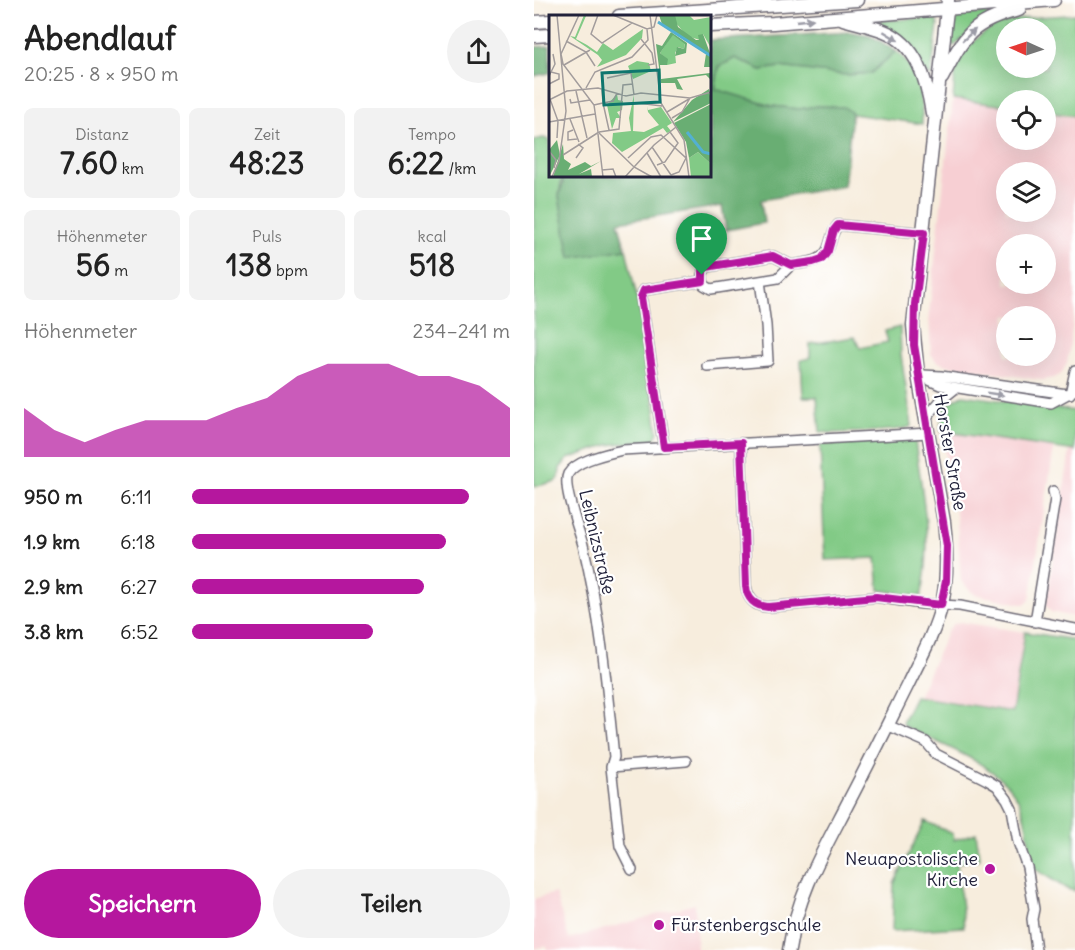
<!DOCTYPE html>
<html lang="de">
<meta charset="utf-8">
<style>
:root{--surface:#fff;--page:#f2f2f2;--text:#222;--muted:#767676;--accent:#b5179e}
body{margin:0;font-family:Delius,sans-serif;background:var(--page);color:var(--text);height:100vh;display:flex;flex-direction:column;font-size:22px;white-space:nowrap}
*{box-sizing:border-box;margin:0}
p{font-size:20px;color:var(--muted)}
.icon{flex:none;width:33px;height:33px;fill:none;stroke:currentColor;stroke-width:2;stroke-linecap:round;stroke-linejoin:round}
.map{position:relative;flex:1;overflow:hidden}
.details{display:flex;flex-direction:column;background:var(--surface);width:534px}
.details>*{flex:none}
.needle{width:39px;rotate:273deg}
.fabs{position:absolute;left:462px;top:18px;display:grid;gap:12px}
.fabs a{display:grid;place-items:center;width:60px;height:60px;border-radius:50%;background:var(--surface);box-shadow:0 6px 24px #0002;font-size:30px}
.pin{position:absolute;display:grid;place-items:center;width:51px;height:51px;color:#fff;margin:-62px -26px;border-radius:50% 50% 50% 0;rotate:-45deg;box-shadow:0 0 6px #0007}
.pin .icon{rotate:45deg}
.round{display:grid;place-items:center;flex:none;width:63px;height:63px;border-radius:32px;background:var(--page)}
.headline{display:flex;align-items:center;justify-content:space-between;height:102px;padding:0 24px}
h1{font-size:33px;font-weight:800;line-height:45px}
.metrics{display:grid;grid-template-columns:repeat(3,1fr);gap:9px;height:102px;padding:6px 24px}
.metrics div{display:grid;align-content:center;border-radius:9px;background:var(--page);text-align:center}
.metrics b{font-size:30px;font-weight:800}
.metrics small{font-size:16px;font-weight:400}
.metrics p{font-size:16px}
.chart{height:168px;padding:12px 24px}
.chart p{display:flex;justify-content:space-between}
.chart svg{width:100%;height:108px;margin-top:6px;fill:var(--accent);opacity:.7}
.button{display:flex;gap:12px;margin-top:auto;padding:12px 24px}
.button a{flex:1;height:69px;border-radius:36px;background:var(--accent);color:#fff;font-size:24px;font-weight:800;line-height:69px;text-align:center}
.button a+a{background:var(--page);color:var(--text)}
ul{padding:0 24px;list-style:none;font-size:20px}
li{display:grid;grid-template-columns:96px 72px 1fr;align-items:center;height:45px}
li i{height:15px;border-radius:8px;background:var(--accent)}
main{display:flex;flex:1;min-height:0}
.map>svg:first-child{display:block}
.built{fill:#f7cfd3;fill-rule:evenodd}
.green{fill:#82ca86;stroke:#527660;stroke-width:1.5;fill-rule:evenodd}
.forest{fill:#69ae73;stroke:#466857;stroke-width:1.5}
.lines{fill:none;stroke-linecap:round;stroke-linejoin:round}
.minor-casing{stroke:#6d6974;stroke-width:12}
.major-casing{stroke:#6d6974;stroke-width:15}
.minor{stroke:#fff;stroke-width:9}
.major{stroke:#fff;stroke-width:12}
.oneway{fill:#9c9ca7}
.route-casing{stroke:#fff;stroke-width:12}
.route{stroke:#b5179e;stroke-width:8}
.poi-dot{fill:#b5179e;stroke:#fff;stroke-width:2}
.labels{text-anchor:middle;stroke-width:4.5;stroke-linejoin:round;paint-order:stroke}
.street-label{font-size:18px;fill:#22223b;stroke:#fff}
.poi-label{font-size:18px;fill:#22223b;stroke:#fff;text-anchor:end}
.inset-river{fill:none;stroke:#53b0d2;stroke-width:3}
.inset-road{fill:none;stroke:#a29c9c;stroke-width:1.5}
.view{fill:#0f766e;fill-opacity:0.15;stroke:#0f766e;stroke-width:3}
.inset-edge{fill:none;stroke:#22223b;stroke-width:3}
</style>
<main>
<section class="details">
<div class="headline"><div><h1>Abendlauf</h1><p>20:25 · 8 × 950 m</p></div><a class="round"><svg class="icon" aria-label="share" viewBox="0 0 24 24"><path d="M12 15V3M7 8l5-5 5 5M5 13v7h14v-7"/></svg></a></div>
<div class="metrics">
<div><p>Distanz</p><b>7.60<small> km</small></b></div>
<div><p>Zeit</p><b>48:23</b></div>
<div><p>Tempo</p><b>6:22<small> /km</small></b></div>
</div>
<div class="metrics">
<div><p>Höhenmeter</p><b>56<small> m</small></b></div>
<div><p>Puls</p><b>138<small> bpm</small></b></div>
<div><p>kcal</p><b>518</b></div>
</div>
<div class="chart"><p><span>Höhenmeter</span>234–241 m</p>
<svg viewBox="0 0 160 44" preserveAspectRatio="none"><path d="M0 44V24L10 33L20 38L30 33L40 29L50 29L60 29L70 24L80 20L90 11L100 6L110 6L120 6L130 11L140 11L150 15L160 24V44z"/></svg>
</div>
<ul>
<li><b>950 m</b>6:11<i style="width:87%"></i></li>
<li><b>1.9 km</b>6:18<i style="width:80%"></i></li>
<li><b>2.9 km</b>6:27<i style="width:73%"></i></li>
<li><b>3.8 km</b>6:52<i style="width:57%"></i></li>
</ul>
<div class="button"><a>Speichern</a><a>Teilen</a></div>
</section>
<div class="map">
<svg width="541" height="950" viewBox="0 0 541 950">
<rect width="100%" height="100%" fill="#fff"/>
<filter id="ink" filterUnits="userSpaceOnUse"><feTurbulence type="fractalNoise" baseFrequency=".0167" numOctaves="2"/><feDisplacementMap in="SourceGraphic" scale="12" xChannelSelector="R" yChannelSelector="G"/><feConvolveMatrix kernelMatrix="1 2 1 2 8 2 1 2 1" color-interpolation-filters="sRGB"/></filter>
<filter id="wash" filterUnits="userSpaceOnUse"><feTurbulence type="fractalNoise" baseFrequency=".008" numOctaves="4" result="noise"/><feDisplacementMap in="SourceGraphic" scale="24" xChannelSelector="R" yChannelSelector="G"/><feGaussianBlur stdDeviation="1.35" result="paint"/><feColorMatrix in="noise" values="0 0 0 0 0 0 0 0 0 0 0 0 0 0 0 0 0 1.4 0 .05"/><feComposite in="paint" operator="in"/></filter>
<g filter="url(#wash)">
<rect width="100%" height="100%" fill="#f7eddd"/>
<path class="built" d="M419 99 472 106V140H512V112L541 116V310L533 363 527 374 520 378 508 380 412 365 402 361 397 354 395 314ZM472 172H512V212H472ZM472 244H512V284H472ZM472 316H512V356H472Z
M407 431 520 448 496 600 492 604H487L440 594 427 581 423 520Z
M536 450 541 451V617L517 612 512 605Z
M426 622 491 632 478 712 384 697 414 630 420 624Z
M21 893 35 939 161 904 163 950H14L12 946 0 949V899Z"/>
<path class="green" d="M454 13 455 16 420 46 417 44 421 22 425 15Z
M541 14V116L512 112V100H472V106L419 99C420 90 420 80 422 71 425 58 433 47 442 39 472 13 505 19 541 14ZM472 28H512V68H472Z
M390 18 402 19 404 25 397 75 395 76 343 23 344 21Z
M362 51C384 68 389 99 388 124L319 114 310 107 283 106 265 109 238 106 181 90 185 67 201 58 227 70 246 67 313 75 337 73Z
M9 138 16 140V176H28L25 196 36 257 92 249 110 330 124 432 121 438 118 440 74 445 34 459 26 468 25 478 22 481 0 487V140Z
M366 327 367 355 378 426C371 431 298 434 286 432L283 397H269L267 360 276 358V344L320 337 326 348 354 342 351 331Z
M429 395 541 411V451L407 431C407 410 411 404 429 395Z
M378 440 381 441C388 494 400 544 387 597L345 590 342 558 291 560 286 445Z
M491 632 541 640V891L533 889 498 867C495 846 494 823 486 804 471 766 404 744 370 726L368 722 381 696 478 712Z
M391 821 419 834 420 840 442 833 446 859 423 863 430 927 358 931 360 884Z"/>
<path class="forest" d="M317 32 336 35 362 51 337 73 312 75 246 67 227 70 201 58 185 67 181 89 238 106 265 109 283 106 310 107 318 113 310 186 227 200 230 223 192 230 188 206 84 222 92 249 36 258 25 196 29 183 28 176H176V40Z
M16 46V73L0 76V47Z"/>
</g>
<g filter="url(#ink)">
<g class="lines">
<defs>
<path id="minor" d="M239 256 257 265 244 278 177 289 170 285 168 275 172 267Z
M257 265C275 262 291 263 296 243 298 236 299 231 304 225L390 233
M173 366 234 361 232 325 226 281
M384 375 406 385 517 403 541 390
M389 375 407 376 533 394
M536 394 541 371
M392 418 407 400 422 388
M207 443 212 586C214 599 221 607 234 607L342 597 388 604 426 606 541 629
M130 447 107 297 110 290 169 281
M501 622 521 499 519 491
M353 725 392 742 402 754 453 780 463 786 473 799 478 809 484 842 493 867 500 909 498 919 502 950
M77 767 152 761
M98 870 86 846 77 767 80 757C73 686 66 614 49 545 45 530 28 486 34 474 42 460 73 454 88 450L395 433"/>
<path id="major" d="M85 16 323 0
M309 19C323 23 337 26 350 31 383 44 393 81 398 113
M0 22 16 21
M176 26 239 23 520 0
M0 36 16 35
M408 78C430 36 437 22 485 10
M255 950C263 894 291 848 316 799 336 761 355 722 374 684 386 659 401 632 408 604 414 577 413 550 410 522L384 375 379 325 414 0"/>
</defs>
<use href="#minor" class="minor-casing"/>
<use href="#major" class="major-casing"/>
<use href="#minor" class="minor"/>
<use href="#major" class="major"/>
</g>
<defs><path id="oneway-solid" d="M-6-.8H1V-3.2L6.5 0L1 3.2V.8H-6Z" transform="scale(1.5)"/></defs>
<g class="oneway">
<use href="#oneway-solid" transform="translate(271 20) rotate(-6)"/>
<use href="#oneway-solid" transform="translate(435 35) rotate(-42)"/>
<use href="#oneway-solid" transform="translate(357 36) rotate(32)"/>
<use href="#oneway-solid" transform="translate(461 394) rotate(9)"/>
</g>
</g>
<g class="lines" filter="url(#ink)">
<defs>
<path id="route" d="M304 225 390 233 381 304 380 345 413 546 412 581 407 605 342 597 234 607C221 606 213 599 212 586L207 443 130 447 107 297 110 290 169 281V270L172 267 239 256 257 265 279 262 288 259 294 251 300 230Z"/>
</defs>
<use href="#route" class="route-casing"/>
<use href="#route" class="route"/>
</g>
<g class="poi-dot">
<circle cx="456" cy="869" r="6"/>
<circle cx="125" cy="925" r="6"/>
</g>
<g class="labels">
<g class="street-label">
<text transform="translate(416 452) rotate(80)" y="6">Horster Straße</text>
<text transform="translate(63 542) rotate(77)" y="6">Leibnizstraße</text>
</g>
<g class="poi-label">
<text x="444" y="865">Neuapostolische<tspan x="444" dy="21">Kirche</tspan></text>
<text x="137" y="931" text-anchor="start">Fürstenbergschule</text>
</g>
</g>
<g transform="translate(15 15)">
<rect width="162" height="162" fill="#f7eddd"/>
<path d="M35 0 37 1 27 24 38 30 48 37 54 28 64 35 94 14 93 23 77 40 48 52 53 45 49 40 21 21 26 22ZM126 0H140L145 5 162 2V33L154 19 151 25 138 21 126 7ZM124 19 136 28 135 34 129 32 126 38 127 48 118 50V44L111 38ZM88 46 100 48 102 56 84 64 79 51ZM68 79 69 85 74 86 73 95 68 97 72 103H67L63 114 58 90ZM85 80 84 116 95 117 110 110 99 97 98 91 99 95 112 92 123 108 118 111 122 116 118 118 114 113 73 137 63 128 64 118 82 116 80 103ZM149 137 162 149V162H142L140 143Z" fill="#82ca86"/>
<path d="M110 0H126L129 12 147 25H150L149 20 154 19 162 41 113 9ZM122 17 138 28 137 38 126 41 128 32 135 34 136 29 124 20 111 38 119 44 118 50H111L112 64 161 58V52H155L157 39 162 42V65L157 60 128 64 134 75 128 74 126 68H112L107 29 113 31ZM160 74 162 88 124 107 143 85ZM162 89V149L149 137 140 143 137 127 125 108ZM8 125 11 140 0 162V135ZM14 129 15 144 22 149 19 155 36 147 42 151 52 146 30 159 42 154 43 162H4Z" fill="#69ae73"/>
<path class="inset-river" d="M109 7 162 41M138 117 154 137 162 139"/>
<path class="inset-road" d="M30 0 12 39 14 49 45 90 49 117M49 0 42 19 53 28 83 8M64 0 98 14 105 12 108 0M101 0 112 88 135 125 140 162M92 24 103 38 105 49 99 50M17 26 37 37 46 51M15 50 41 35M0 61 6 49 4 39M58 63 82 58 85 80M0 69 10 64V59L2 57M37 73 46 57 83 42 99 25 98 14M53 75 54 88 64 86 68 78M27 76 38 123M1 84 9 106 8 123M21 84 22 88 41 85M0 85 18 76 49 73 77 81 92 78 141 83 162 77M88 88 113 91M45 90 54 88 60 115M118 97 140 84M123 103 133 97 141 83M21 104 30 127M0 107 46 99M24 115 19 117V125L28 124M50 117 70 114 74 70 84 69M50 118 85 152 103 162M49 119 54 162M103 132 122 160M0 136 7 145 5 153M98 138 112 162M14 140 50 117M27 143 34 133 29 129M79 143 102 122 112 120 137 143 130 157 122 160M108 150 116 147 129 128 121 117M53 155 64 154 67 162M3 162 10 146 17 96 8 0M76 162 105 130 127 112"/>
<path class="view" d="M110 55 111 87 55 90 53 58Z"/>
<rect width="162" height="162" class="inset-edge"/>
</g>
</svg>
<div class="fabs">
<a><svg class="needle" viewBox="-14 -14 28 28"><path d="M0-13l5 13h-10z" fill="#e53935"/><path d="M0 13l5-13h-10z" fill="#767676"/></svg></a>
<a><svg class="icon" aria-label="locate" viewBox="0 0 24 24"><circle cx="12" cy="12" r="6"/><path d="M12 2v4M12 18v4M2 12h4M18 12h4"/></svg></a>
<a><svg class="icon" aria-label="layers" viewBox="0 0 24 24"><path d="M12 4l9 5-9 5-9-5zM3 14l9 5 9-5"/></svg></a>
<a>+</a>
<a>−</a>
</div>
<div class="pin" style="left:168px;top:275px;background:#1e9e55"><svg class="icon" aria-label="arrive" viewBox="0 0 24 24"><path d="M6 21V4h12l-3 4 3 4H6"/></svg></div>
</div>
</main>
